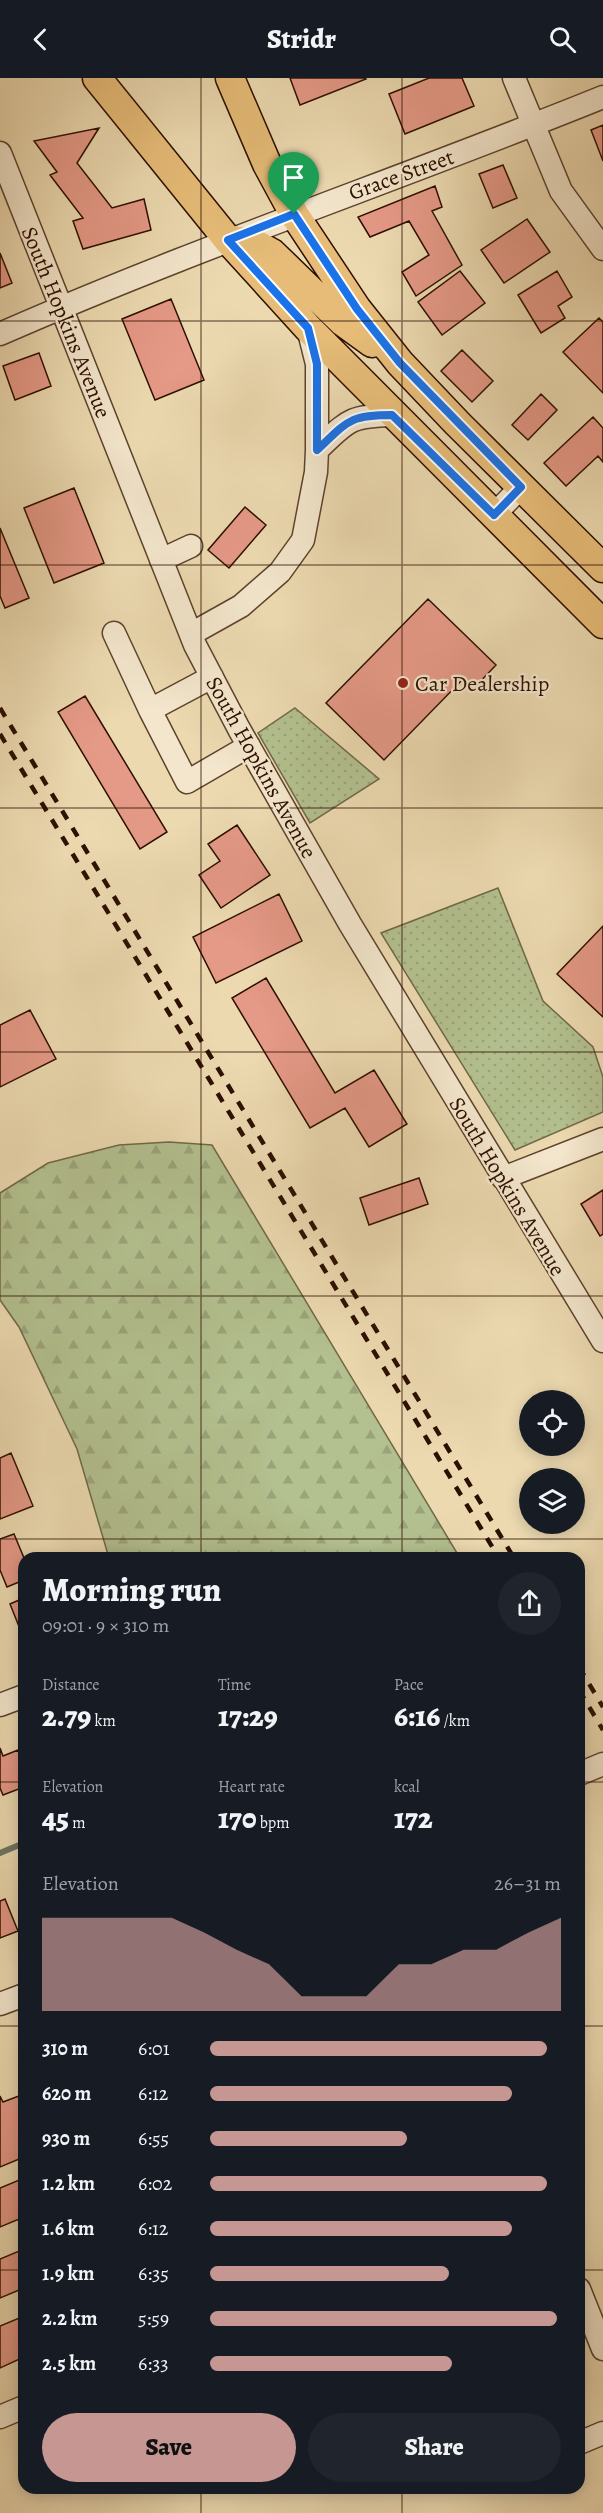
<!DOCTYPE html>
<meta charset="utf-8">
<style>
:root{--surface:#171b24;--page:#20242c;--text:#f1f3f6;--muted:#9ea1a6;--accent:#c59692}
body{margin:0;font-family:Alegreya,serif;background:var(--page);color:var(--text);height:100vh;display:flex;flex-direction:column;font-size:22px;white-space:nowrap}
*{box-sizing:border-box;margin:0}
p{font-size:20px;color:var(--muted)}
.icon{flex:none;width:33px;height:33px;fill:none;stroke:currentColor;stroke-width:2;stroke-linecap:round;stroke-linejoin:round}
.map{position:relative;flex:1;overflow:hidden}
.panel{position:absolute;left:18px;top:1474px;width:567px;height:942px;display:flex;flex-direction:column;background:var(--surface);border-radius:18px;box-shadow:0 3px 15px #0003}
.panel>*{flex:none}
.controls{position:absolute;left:519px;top:1312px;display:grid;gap:12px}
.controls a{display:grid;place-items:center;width:66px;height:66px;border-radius:50%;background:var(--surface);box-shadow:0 3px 15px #0003;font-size:30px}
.pin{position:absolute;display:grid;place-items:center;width:51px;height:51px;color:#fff;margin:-62px -26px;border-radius:50% 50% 50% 0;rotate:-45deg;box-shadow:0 0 6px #0007}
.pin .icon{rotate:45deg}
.round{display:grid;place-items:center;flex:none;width:63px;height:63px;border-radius:32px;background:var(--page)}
.headline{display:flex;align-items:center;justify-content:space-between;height:102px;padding:0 24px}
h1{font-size:33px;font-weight:800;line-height:45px}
.metrics{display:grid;grid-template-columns:repeat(3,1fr);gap:9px;height:102px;padding:6px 24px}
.metrics div{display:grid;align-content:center}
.metrics b{font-size:30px;font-weight:800}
.metrics small{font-size:16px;font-weight:400}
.metrics p{font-size:16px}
.chart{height:168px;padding:12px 24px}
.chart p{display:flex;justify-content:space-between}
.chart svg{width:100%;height:108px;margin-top:6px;fill:var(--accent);opacity:.7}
.action{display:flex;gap:12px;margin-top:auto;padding:12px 24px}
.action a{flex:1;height:69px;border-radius:36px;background:var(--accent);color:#111;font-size:24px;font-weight:800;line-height:69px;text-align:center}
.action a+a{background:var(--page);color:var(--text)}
ul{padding:0 24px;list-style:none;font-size:20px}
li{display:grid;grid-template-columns:96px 72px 1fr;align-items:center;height:45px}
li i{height:15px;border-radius:8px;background:var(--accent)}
header{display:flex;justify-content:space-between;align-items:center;height:78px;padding:0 24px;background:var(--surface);font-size:27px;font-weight:800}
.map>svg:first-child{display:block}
.grass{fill:url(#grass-dots);stroke:#706848;stroke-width:1.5}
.forest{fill:url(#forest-firs);stroke:#706848;stroke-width:1.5}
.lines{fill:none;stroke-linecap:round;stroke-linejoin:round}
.stream{stroke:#6e7667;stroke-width:6}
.building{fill:#e59987;stroke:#2d0f00;stroke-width:1.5}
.minor-casing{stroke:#5d422c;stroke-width:25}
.major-casing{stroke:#2d0f00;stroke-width:31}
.minor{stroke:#f3e6cc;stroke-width:22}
.major{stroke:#e6bc78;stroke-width:28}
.rail{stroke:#2d0f00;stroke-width:4.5;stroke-dasharray:10 10;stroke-linecap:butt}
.route-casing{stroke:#fff;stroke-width:12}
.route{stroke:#1a73e8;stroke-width:8}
.grid{fill:none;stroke:#2d0f00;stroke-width:1.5;stroke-opacity:0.55}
.poi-dot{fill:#8f2418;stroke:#f3e6cc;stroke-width:2}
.labels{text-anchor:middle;stroke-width:4.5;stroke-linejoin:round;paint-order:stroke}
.street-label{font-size:22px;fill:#2d0f00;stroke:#f3e6cc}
.poi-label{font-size:22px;fill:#2d0f00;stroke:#f3e6cc;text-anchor:start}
</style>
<header><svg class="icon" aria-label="back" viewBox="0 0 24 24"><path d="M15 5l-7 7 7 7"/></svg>Stridr<svg class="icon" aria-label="search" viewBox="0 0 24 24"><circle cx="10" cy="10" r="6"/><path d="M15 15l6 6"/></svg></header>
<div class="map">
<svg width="603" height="2435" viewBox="0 0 603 2435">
<defs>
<pattern id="grass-dots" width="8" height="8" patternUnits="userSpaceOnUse" patternTransform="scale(1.5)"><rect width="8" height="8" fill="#b3c08f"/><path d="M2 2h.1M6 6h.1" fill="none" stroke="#9aa47a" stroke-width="1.8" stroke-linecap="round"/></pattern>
<pattern id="forest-firs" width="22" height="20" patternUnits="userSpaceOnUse" patternTransform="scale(1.5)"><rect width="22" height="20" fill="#b3c08f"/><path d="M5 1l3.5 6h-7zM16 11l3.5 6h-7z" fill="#9aa47a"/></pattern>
</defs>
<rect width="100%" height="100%" fill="#ecd9b0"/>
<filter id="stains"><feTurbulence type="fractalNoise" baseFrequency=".00333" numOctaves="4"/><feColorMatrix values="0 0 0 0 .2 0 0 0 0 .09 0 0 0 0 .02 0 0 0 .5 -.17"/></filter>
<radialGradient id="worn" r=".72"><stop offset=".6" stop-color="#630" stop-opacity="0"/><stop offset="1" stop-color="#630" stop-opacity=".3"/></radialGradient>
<path class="grass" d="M295 630 379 701 310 745 258 655Z
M498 810 543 923 593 969 603 999V1034L515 1072 381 855Z"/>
<path class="forest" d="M169 1064 212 1067 460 1480H109L77 1371 19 1249 0 1222V1115L48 1085 119 1067Z"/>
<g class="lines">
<path class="stream" d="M0 1775 24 1765"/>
</g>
<path class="building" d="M290 0H365L366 1 300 27Z
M429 0H462L474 28 405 56 389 16Z
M603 47V83L591 52Z
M99 50 77 85 112 130 144 121 151 152 83 171 73 143 83 140 50 97 57 94 34 63Z
M503 87 517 120 493 130 479 96Z
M435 108 442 129 432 133 462 187 416 218 402 194 429 177 409 143 370 159 358 139Z
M527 141 550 174 504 205 481 172Z
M0 175 12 205 0 210Z
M460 193 485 225 442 257 418 224Z
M557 193 572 219 558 228 565 240 541 255 518 217Z
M171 221 204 302 155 322 122 241Z
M599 240 603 244V315L563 274Z
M462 272 493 303 472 324 441 293Z
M39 275 51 308 15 322 3 288Z
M541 316 557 332 528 362 512 347Z
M593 339 603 350V384L598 378 566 408 544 385Z
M74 410 104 485 54 505 24 430Z
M245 429 266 447 229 490 208 472Z
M0 450 29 520 5 530 0 518Z
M428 521 496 587 474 610 464 600 384 682 326 625Z
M85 618 167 754 140 771 58 634Z
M237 747 270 797 221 830 199 797 220 783 208 766Z
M279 816 302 863 216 905 193 859Z
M603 848V939L557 896Z
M266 900 335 1015 374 992 407 1046 369 1069 345 1030 310 1050 232 920Z
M30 932 56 981 0 1009V947Z
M419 1100 428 1126 369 1147 360 1120Z
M603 1112V1156L600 1158 581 1126Z
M11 1375 33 1428 0 1441V1380Z
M14 1456 24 1480V1502L7 1509 0 1492V1461Z
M24 1520V1549L20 1551 10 1526Z
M0 1670 3 1678 18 1672 24 1687V1709L3 1717 0 1710Z
M5 1821 18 1853 0 1860V1823Z
M24 2016V2032L22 2033 24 2038V2079L0 2089V2018L3 2024Z
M24 2100V2139L0 2149V2110Z
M24 2171V2210L0 2220V2181Z
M24 2238V2279L0 2290V2248Z"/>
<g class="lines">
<defs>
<path id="minor" d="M514 0 561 113 603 171
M0 75 195 567 239 651 350 846 603 1263
M0 256C198 169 403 100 603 19
M317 372C348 343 348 338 392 337
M494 437 521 409
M161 482 191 468
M114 555 150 632
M191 556 241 528 280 494 303 462 316 394 317 372V286L308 250
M212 599 150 632 187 704 249 668
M503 1100 603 1061
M0 1627 24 1618
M579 1696 603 1686
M0 1926 24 1917
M579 2211 603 2271
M0 2339 24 2329
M579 2365 603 2355"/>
<path id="major" d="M97 0 228 162 308 250 603 546
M230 0 267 86 294 136 357 231 400 285 457 345 603 490
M228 162 252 164 272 175 343 244 372 265"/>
</defs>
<use href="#minor" class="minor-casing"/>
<use href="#major" class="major-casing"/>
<use href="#minor" class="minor"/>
<use href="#major" class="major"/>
<path class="rail" d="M0 630 514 1480
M0 656 499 1480
M579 1589 603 1629
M579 1612 603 1652"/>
</g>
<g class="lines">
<defs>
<path id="route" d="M294 136 357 231 400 285 521 409 494 437 392 337C349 337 348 343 317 372V286L308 250 228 162Z"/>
</defs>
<use href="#route" class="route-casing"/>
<use href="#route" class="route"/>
</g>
<path class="grid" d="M201 0V1480M402 0V1480M0 243H603M0 487H603M0 730H603M0 974H603M0 1218H603M0 1461H603M0 1704H24M579 1704H603M0 1948H24M579 1948H603M0 2192H24M579 2192H603M201 2410V2435M402 2410V2435"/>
<circle class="poi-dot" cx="403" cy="605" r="6"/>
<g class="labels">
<g class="street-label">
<text transform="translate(401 96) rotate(-20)" y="8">Grace Street</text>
<text transform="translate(67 244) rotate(68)" y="8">South Hopkins Avenue</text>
<text transform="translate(262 689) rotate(61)" y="8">South Hopkins Avenue</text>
<text transform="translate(508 1108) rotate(59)" y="8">South Hopkins Avenue</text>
</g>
<g class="poi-label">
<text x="415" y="613">Car Dealership</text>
</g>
</g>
<rect width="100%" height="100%" filter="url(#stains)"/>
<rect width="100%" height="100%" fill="url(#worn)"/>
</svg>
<div class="controls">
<a><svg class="icon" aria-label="locate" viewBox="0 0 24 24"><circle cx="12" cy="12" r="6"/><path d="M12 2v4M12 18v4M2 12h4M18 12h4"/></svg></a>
<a><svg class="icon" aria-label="layers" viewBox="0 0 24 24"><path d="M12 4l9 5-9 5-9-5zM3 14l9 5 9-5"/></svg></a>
</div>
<div class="pin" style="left:294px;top:136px;background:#1e9e55"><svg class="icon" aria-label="arrive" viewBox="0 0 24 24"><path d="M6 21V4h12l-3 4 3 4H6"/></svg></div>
<section class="panel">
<div class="headline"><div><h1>Morning run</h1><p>09:01 · 9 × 310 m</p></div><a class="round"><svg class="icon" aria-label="share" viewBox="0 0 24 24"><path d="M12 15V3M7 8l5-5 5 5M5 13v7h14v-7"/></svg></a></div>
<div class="metrics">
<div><p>Distance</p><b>2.79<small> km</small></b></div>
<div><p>Time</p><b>17:29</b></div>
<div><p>Pace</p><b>6:16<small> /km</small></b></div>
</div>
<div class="metrics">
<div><p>Elevation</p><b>45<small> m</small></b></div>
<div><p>Heart rate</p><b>170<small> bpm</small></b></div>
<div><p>kcal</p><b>172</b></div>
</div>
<div class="chart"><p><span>Elevation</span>26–31 m</p>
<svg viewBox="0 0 160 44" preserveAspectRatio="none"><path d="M0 44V6L10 6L20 6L30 6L40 6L50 12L60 19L70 25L80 38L90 38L100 38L110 25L120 25L130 19L140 19L150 12L160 6V44z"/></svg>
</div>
<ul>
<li><b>310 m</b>6:01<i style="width:96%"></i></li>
<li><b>620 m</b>6:12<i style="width:86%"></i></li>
<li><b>930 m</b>6:55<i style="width:56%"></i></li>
<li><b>1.2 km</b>6:02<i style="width:96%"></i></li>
<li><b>1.6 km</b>6:12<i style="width:86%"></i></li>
<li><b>1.9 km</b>6:35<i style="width:68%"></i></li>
<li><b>2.2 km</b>5:59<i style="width:99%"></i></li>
<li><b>2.5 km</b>6:33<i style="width:69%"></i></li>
</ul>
<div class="action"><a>Save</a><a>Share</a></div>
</section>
</div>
